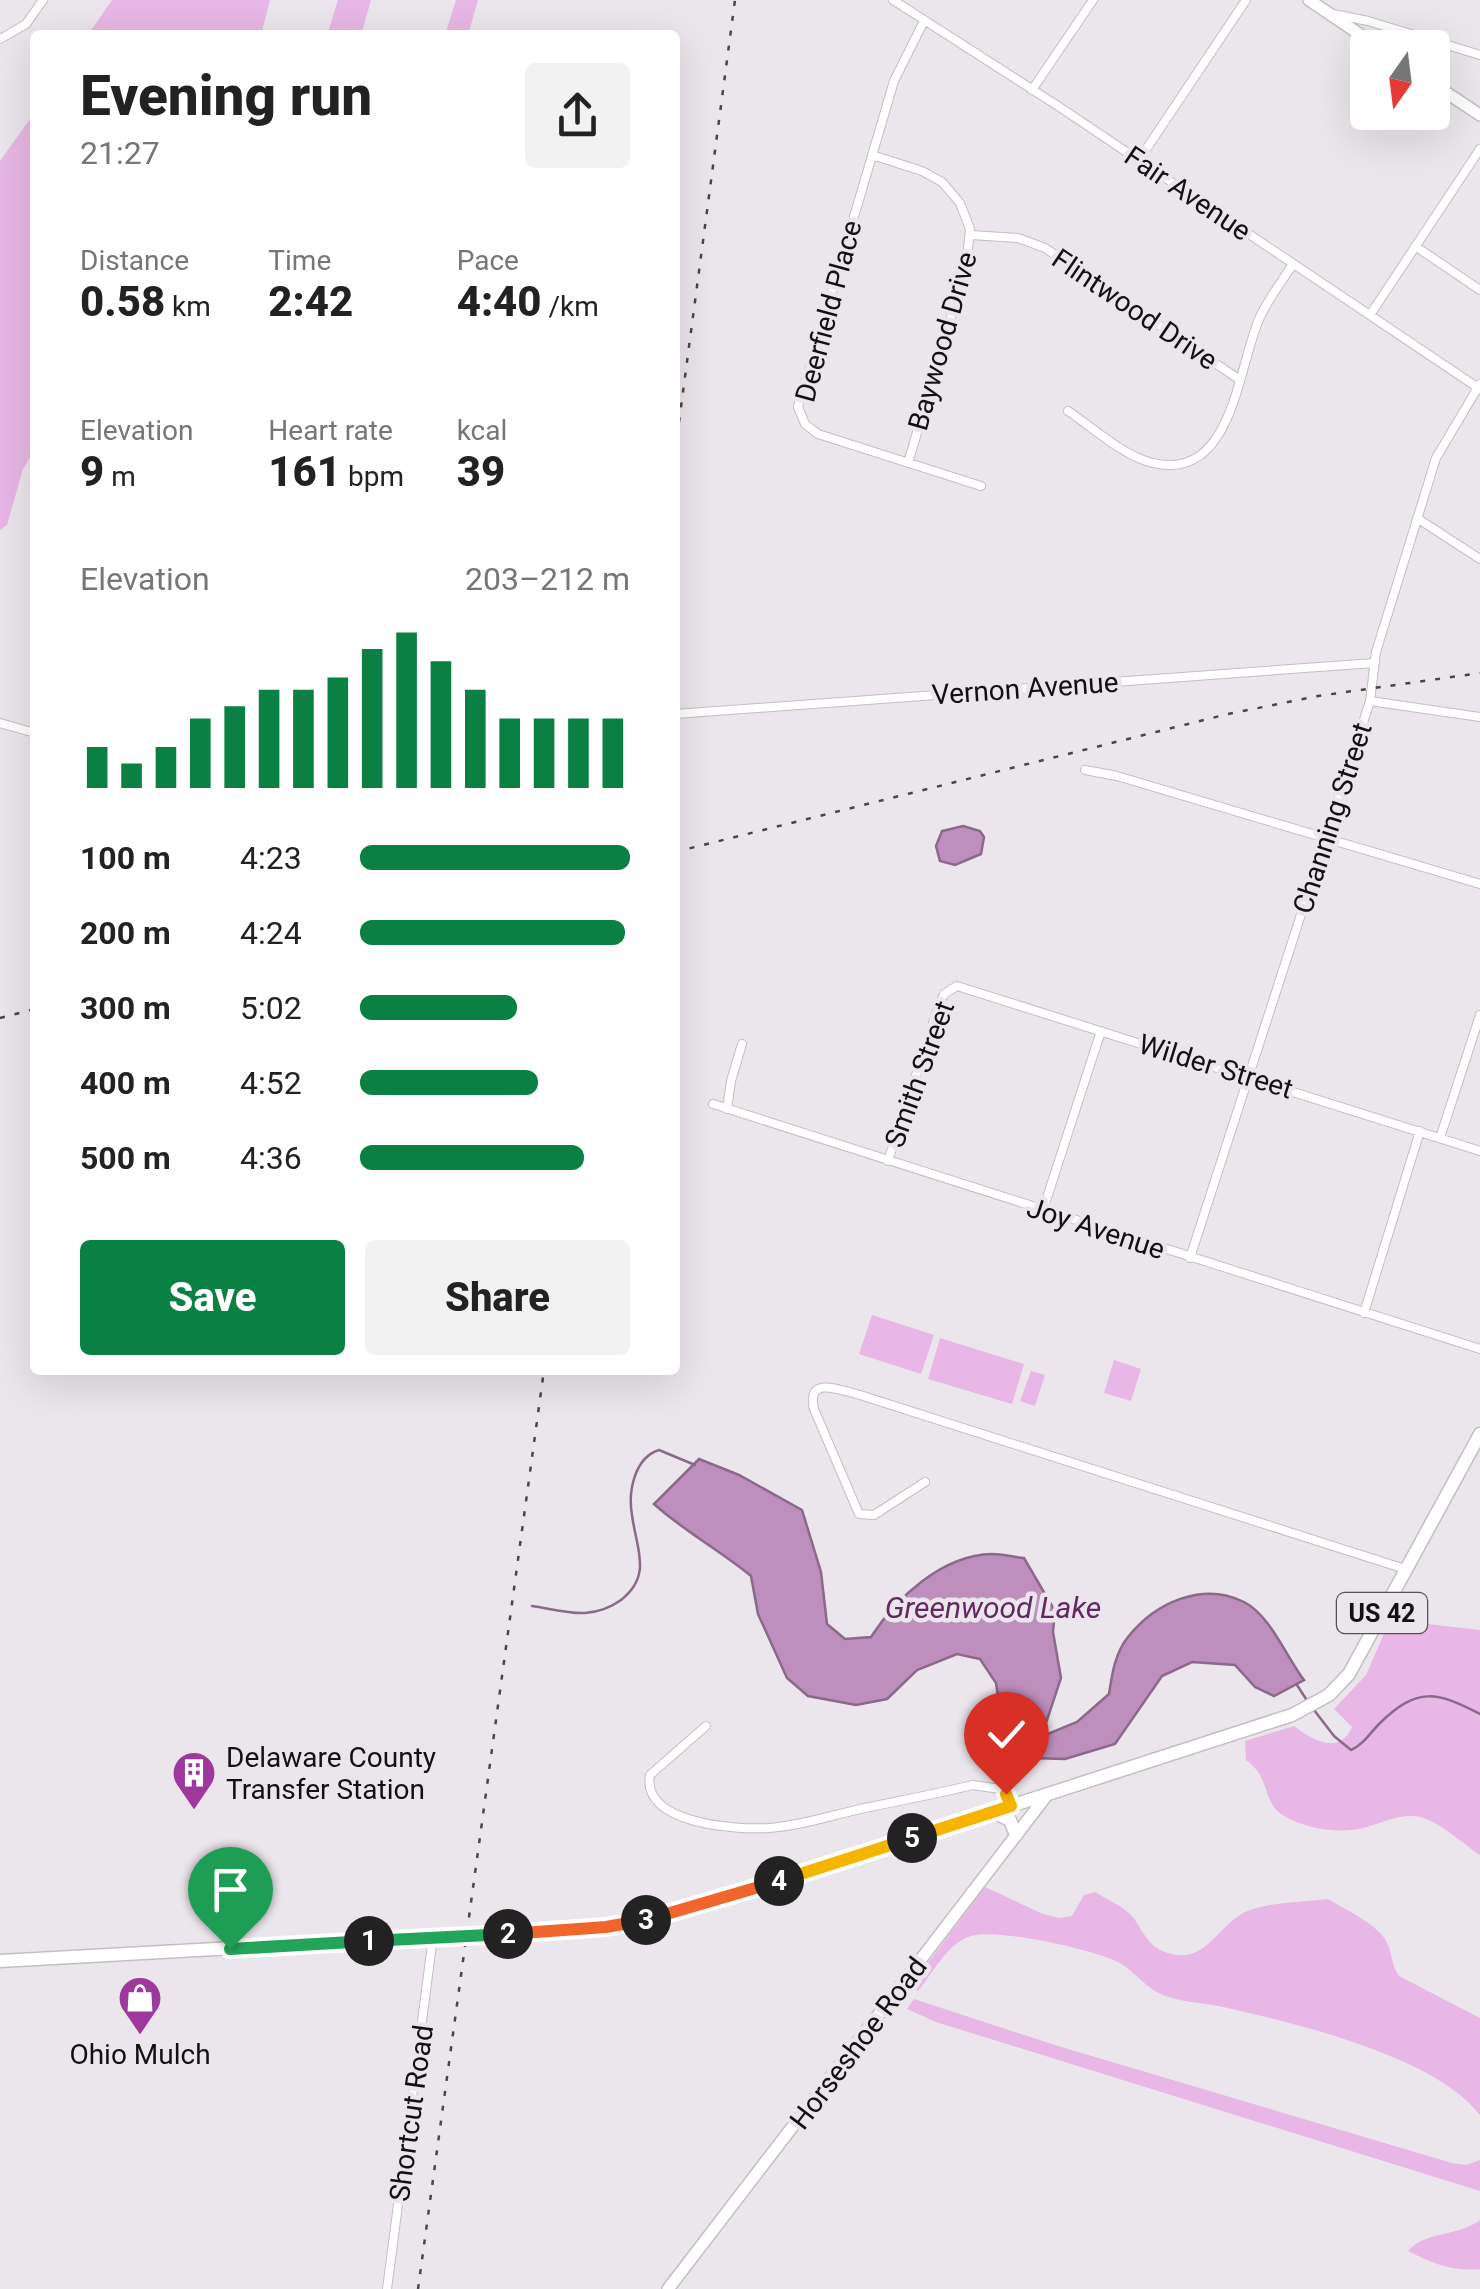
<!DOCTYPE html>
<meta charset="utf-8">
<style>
:root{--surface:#fff;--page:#f2f2f2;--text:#222;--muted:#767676;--accent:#0b8043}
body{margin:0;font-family:Roboto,sans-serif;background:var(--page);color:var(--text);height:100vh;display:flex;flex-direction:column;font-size:38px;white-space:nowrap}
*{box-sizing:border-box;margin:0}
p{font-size:32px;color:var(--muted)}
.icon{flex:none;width:55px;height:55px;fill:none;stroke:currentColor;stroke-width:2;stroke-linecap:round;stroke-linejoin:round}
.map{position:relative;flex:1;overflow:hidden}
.drawer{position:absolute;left:30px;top:30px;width:650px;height:1345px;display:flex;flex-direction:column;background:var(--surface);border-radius:10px;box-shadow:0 10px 40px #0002}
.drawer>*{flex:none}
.needle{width:65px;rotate:194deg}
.fabs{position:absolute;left:1350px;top:30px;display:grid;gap:20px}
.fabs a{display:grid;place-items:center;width:100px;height:100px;border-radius:10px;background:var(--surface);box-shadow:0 10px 40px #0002;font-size:50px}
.pin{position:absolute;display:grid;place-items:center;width:85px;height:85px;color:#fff;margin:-102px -42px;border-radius:50% 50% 50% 0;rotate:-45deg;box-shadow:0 0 10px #0007}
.pin .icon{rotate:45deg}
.km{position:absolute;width:50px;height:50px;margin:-25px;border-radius:50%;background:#222;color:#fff;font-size:28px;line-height:50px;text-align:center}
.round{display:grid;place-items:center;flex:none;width:105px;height:105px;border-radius:10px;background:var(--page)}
.headline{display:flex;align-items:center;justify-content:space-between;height:170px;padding:0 50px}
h1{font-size:55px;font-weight:800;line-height:75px}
.metrics{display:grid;grid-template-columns:repeat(3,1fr);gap:15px;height:170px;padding:10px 50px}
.metrics div{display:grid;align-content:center}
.metrics b{font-size:42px;font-weight:800}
.metrics small{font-size:28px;font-weight:400}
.metrics p{font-size:28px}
.chart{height:280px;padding:20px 50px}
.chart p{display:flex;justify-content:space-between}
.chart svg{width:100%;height:180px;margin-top:10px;stroke:var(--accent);stroke-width:6}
.button{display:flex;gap:20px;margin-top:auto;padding:20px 50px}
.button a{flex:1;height:115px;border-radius:10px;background:var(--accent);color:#fff;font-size:40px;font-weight:800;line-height:115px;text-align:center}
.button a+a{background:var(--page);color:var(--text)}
ul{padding:0 50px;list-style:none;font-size:32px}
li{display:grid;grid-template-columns:160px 120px 1fr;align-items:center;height:75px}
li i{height:25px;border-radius:12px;background:var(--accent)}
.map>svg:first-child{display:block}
.green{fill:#e8b7e5}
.water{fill:#be8fbc;stroke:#8a6989;stroke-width:2.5}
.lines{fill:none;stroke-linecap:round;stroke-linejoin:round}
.stream{stroke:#8a6989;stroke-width:2.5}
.street-casing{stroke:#c3bec2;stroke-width:10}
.secondary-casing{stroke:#c3bec2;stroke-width:14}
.primary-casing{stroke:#c3bec2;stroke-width:15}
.street{stroke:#fff;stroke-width:8}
.secondary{stroke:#fff;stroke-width:11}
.primary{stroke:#fff;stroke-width:12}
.rail{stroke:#484648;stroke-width:2.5;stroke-dasharray:5 10;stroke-linecap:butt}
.split-1-casing{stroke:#fff;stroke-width:20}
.split-2-casing{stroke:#fff;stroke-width:20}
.split-3-casing{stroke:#fff;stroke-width:20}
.split-4-casing{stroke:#fff;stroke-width:20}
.split-5-casing{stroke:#fff;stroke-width:20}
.split-6-casing{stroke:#fff;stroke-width:20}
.split-1{stroke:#22a559;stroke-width:12}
.split-2{stroke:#22a559;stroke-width:12}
.split-3{stroke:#f0652b;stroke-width:12}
.split-4{stroke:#f0652b;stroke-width:12}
.split-5{stroke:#f5b400;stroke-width:12}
.split-6{stroke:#f5b400;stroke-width:12}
.labels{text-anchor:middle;stroke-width:9;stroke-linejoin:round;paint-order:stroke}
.shield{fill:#ebe6eb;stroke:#535053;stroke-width:2.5}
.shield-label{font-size:25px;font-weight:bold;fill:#121012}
.street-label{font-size:28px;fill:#121012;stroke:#ebe6eb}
.poi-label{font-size:28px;fill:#121012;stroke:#ebe6eb;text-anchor:start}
.water-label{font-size:30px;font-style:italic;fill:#622861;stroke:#ebe6eb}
</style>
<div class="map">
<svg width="1480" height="2289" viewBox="0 0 1480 2289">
<rect width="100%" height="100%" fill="#ebe6eb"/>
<path class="green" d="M112 0H270L261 35H88Z
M338 0H371L361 35H327Z
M456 0H478L468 35H445Z
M35 112V449L23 469 7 525 0 530V161Z
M872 1315 934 1335 921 1374 859 1354Z
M940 1338 1024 1364 1012 1404 928 1379Z
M1114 1360 1141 1369 1131 1401 1104 1393Z
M1031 1371 1045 1375 1035 1406 1020 1401Z
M1410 1622 1480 1630V1855C1462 1843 1440 1822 1420 1817 1401 1813 1384 1822 1367 1827 1343 1834 1312 1830 1290 1819 1259 1806 1274 1780 1246 1760L1245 1741 1294 1726C1312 1740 1340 1756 1352 1727L1334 1709 1366 1675 1387 1627Z
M985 1887 1043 1914 1059 1918 1072 1916 1084 1895 1095 1892C1106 1899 1120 1905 1129 1913 1143 1927 1144 1944 1165 1952 1207 1968 1218 1921 1250 1910 1274 1902 1303 1902 1328 1899 1345 1910 1381 1925 1388 1945 1393 1957 1391 1964 1399 1976L1480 2018V2115C1435 2056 1294 2023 1223 2007 1202 2002 1183 2003 1163 1995 1147 1989 1135 1972 1120 1963 1096 1950 998 1928 971 1936 948 1943 933 1972 919 1990L906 1992Z
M914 1999 1058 2046 1452 2163 1466 2165 1480 2160V2191L936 2022 907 2009Z
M1480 2220V2269C1454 2272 1431 2263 1408 2251 1427 2230 1458 2237 1480 2220Z"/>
<path class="water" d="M963 826 980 831 984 837 981 854 955 865 940 861 936 846 942 831Z
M699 1459 739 1475 802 1510 821 1572 827 1624 845 1639 871 1637C896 1598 942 1555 992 1554 1002 1554 1014 1557 1024 1558L1055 1611 1053 1632 1061 1678 1044 1729 1048 1734 1077 1722 1109 1694C1112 1674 1115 1653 1128 1637 1155 1603 1202 1581 1244 1602 1270 1615 1287 1658 1304 1680L1274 1696 1255 1687 1235 1665 1192 1662 1162 1676 1115 1744 1065 1759 1029 1758 1003 1728 996 1683 980 1659 957 1654 917 1670 887 1699 856 1705 808 1696 787 1678 758 1614 751 1576C719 1550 684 1531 654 1504Z"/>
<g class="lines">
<path class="stream" d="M532 1606C548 1608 568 1614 585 1613 599 1612 610 1608 621 1600 653 1575 636 1548 632 1515 628 1492 634 1458 659 1450L695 1465
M1297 1685 1306 1699
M1314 1710 1334 1736 1351 1750C1364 1744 1370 1733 1380 1723 1418 1686 1437 1692 1480 1714"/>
<defs>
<path id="street" d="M893 0 1058 106 1480 389
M1333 14 1368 21 1480 55
M924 21 894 81 798 407 805 424 818 434 981 486
M0 39 26 24 43 0
M1032 90 1093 0
M872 155 922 171 942 182 960 203 970 229 966 266 908 463
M1139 160 1246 0
M971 235 1018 238 1045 248 1240 380
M1415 246 1480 290
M1370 315 1480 149
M1068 411C1092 427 1119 452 1146 461 1233 489 1237 367 1260 317 1269 298 1282 281 1293 264
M1417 518 1480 559
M1370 701 1480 717
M675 714 1374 663
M0 723 35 733
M1085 770 1117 776 1480 884
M713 1104 1480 1349
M727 1109 731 1081 742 1044
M1440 1138 1480 1015
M888 1161 937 1011 944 994 957 986 1480 1151
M1043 1210 1101 1031
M1190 1258 1370 701 1376 652 1436 458 1480 384
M1364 1313 1420 1131
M925 1482 874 1515 859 1514 814 1409C806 1375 840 1390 860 1395L1405 1569
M706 1726 650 1775C641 1824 736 1830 769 1828 799 1826 830 1816 860 1809 898 1801 936 1794 973 1785L1000 1789 1011 1806
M387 2289 433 1937"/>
<path id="secondary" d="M1309 0 1380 48
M1432 83 1480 115
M668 2289 1047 1795"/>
<path id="primary" d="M993 1812 1010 1820 1016 1835
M0 1961 576 1929 650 1920 702 1906 1292 1715 1329 1695 1349 1674 1480 1434"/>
</defs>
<use href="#street" class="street-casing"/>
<use href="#secondary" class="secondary-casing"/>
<use href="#primary" class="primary-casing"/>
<use href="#street" class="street"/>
<use href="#secondary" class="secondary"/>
<use href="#primary" class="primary"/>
<path class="rail" d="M675 452 735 0
M675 852 1228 714 1318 696 1480 673
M0 1018 35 1009
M418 2289 544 1370"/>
</g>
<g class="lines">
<defs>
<path id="split-1" d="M230 1949 369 1941"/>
<path id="split-2" d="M369 1941 508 1934"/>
<path id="split-3" d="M508 1934 606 1927 646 1920"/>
<path id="split-4" d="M646 1920 779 1881"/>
<path id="split-5" d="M779 1881 912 1838"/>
<path id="split-6" d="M912 1838 1011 1806 1006 1794"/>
</defs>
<use href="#split-1" class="split-1-casing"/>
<use href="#split-2" class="split-2-casing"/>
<use href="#split-3" class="split-3-casing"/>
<use href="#split-4" class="split-4-casing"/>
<use href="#split-5" class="split-5-casing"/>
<use href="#split-6" class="split-6-casing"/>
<use href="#split-1" class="split-1"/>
<use href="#split-2" class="split-2"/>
<use href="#split-3" class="split-3"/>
<use href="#split-4" class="split-4"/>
<use href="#split-5" class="split-5"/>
<use href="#split-6" class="split-6"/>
</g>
<defs>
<symbol id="building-pin" viewBox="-11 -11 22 30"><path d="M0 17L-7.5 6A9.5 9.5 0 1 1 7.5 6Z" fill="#9e389c" stroke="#ebe6eb"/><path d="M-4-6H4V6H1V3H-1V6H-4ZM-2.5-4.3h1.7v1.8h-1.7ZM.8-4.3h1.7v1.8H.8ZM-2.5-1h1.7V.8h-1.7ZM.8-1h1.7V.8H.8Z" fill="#fff"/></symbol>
<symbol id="shop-pin" viewBox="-11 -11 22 30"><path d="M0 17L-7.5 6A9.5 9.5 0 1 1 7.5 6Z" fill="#9e389c" stroke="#ebe6eb"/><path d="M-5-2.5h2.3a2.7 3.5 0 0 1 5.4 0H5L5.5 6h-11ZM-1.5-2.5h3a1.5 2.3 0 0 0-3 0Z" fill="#fff"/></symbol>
</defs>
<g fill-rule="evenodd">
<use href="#building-pin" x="169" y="1748" width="50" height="68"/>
<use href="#shop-pin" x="115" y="1973" width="50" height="68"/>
</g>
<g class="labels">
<rect class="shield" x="1337" y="1593" width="90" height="40" rx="8"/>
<g class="shield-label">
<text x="1382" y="1622">US 42</text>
</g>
<g class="street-label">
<text transform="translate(1188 193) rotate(34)" y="10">Fair Avenue</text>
<text transform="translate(1135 309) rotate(34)" y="10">Flintwood Drive</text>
<text transform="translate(828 311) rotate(-75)" y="10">Deerfield Place</text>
<text transform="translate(942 341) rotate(-74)" y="10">Baywood Drive</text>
<text transform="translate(1025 688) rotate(-4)" y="10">Vernon Avenue</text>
<text transform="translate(1332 818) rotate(-72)" y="10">Channing Street</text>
<text transform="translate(1216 1066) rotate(17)" y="10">Wilder Street</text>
<text transform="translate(919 1074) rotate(-70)" y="10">Smith Street</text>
<text transform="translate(1096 1228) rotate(18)" y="10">Joy Avenue</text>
<text transform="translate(858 2043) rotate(-53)" y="10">Horseshoe Road</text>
<text transform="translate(411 2113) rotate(-82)" y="10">Shortcut Road</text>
</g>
<g class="poi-label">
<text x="226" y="1767">Delaware County<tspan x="226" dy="32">Transfer Station</tspan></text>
<text x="140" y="2064" text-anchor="middle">Ohio Mulch</text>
</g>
<g class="water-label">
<text x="993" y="1618">Greenwood Lake</text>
</g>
</g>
</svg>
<div class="fabs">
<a><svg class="needle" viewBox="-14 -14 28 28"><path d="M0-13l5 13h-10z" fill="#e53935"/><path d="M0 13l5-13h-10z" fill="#767676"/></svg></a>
</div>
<div class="pin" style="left:230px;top:1949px;background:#1e9e55"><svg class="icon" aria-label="arrive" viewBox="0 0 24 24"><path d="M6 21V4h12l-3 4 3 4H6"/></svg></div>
<div class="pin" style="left:1006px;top:1794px;background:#d93025"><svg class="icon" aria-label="check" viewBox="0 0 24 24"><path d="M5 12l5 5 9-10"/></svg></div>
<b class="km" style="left:369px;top:1941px">1</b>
<b class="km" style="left:508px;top:1934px">2</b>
<b class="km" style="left:646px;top:1920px">3</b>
<b class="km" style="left:779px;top:1881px">4</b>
<b class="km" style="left:912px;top:1838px">5</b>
<section class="drawer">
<div class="headline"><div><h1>Evening run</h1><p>21:27</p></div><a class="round"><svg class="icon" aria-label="share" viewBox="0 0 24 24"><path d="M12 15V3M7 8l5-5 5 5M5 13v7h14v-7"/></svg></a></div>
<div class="metrics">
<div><p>Distance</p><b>0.58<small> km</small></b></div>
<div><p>Time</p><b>2:42</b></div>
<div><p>Pace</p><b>4:40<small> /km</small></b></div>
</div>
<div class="metrics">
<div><p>Elevation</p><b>9<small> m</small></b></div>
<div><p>Heart rate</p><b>161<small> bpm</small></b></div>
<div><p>kcal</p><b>39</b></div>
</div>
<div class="chart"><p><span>Elevation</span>203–212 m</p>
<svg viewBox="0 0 160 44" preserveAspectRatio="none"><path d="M5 44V34M15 44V38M25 44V34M35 44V27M45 44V24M55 44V20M65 44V20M75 44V17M85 44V10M95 44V6M105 44V13M115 44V20M125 44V27M135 44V27M145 44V27M155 44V27"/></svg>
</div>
<ul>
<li><b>100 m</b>4:23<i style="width:100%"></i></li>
<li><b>200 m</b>4:24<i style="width:98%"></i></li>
<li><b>300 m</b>5:02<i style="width:58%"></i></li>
<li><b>400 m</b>4:52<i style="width:66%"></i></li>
<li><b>500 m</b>4:36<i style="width:83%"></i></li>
</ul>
<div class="button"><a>Save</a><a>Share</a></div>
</section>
</div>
